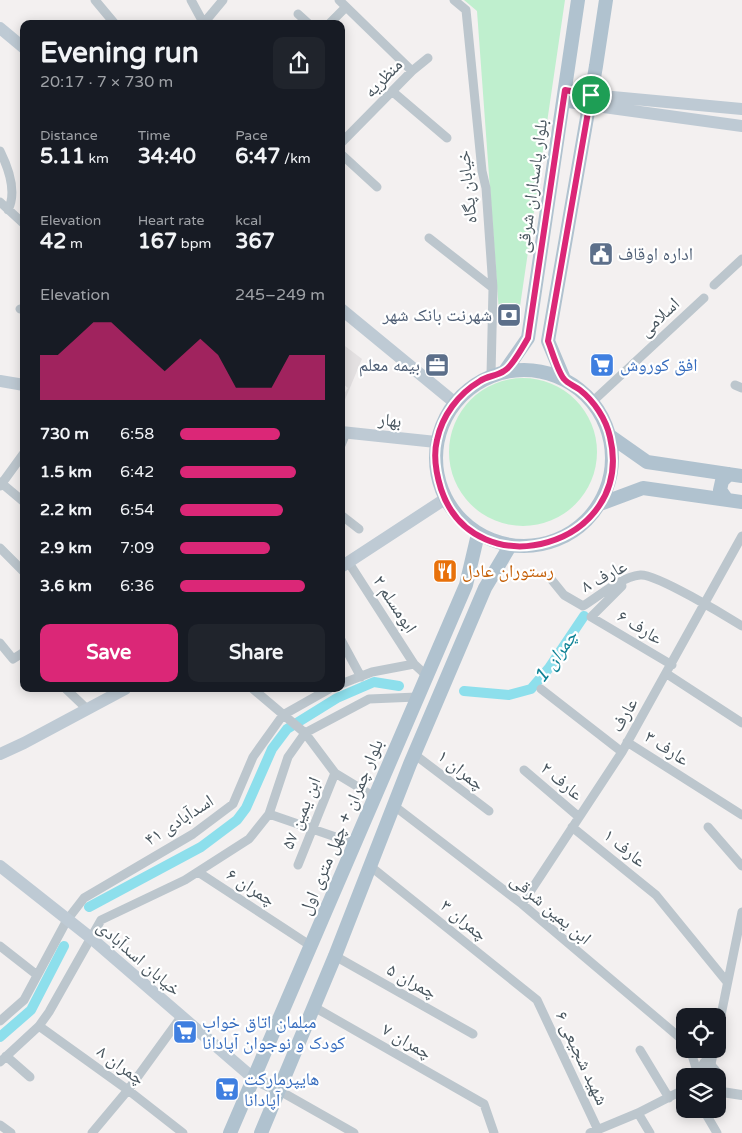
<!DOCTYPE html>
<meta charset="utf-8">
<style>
:root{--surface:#171b24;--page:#20242c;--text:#f1f3f6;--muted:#9ea1a6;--accent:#db2777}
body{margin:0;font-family:"Varela Round","Noto Naskh Arabic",sans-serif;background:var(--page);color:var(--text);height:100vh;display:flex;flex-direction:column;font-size:19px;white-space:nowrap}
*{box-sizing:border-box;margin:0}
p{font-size:16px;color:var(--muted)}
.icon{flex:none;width:28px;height:28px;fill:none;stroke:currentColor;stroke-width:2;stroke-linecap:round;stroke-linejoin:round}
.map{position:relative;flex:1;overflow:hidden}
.panel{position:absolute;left:20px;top:20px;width:325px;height:672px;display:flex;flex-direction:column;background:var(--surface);border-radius:10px;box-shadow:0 2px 12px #0003}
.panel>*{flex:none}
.buttons{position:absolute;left:676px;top:1008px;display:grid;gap:10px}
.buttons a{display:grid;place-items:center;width:50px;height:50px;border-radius:10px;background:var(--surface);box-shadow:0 2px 12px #0003;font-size:25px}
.pin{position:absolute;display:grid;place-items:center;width:42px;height:42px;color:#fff;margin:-21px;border:2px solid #fff;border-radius:50%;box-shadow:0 1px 5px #0007}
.round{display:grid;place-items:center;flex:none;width:52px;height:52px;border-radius:10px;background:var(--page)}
.overview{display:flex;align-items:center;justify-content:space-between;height:85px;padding:0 20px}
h1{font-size:28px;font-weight:700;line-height:38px}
.stats{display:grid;grid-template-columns:repeat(3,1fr);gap:8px;height:85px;padding:5px 20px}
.stats div{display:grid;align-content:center}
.stats b{font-size:21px;font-weight:700}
.stats small{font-size:14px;font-weight:400}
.stats p{font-size:14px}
.chart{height:140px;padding:10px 20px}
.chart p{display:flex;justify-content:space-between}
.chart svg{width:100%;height:90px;margin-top:5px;fill:var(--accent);opacity:.7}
.primary-button{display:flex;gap:10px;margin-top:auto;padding:10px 20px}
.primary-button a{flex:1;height:58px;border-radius:10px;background:var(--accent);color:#fff;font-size:20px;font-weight:700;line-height:58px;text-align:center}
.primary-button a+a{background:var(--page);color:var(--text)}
ul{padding:0 20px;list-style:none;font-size:16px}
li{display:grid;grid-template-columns:80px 60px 1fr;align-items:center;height:38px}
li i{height:12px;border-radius:6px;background:var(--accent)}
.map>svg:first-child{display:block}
.education{fill:#e4e1e2}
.green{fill:#bfefce}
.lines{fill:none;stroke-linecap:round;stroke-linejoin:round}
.canal{stroke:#8ddfec;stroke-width:10}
.minor{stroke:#bcc6cd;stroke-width:9}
.tertiary{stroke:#bcc6cd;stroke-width:10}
.secondary{stroke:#becad4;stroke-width:12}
.primary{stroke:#b0c2cf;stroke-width:14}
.route-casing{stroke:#fff;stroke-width:10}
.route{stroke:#db2777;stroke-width:6}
.labels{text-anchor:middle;stroke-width:4.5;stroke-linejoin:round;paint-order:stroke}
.street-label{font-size:18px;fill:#48555e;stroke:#fff}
.service-label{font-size:18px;fill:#4e5e75;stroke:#fff;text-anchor:end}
.shop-label{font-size:18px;fill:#366cbe;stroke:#fff;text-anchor:start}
.food-label{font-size:18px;fill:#c56008;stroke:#fff;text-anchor:start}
.water-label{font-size:19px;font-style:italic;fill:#0e8295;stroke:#fff}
</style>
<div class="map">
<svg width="742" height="1133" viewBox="0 0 742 1133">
<rect width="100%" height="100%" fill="#f3f0f0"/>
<path class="education" d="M341 343 362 359 341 409V398L348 388 341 382Z"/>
<path class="green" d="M464 0H565L518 320 500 326 477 11Z
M449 452a74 74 0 1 1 148 0a74 74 0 1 1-148 0Z"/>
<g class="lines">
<path class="canal" d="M464 691 509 695 531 689 549 668 584 616
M89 907 201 847 237 820 246 808 272 749 287 729 337 698 374 682 399 686
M0 1037 31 1010 64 946"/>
<path class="minor" d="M95 0 115 24
M191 0 204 24
M339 0 412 71
M454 0 466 10 482 171 486 188 493 288 491 375
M298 14 309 24
M203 24 223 0
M329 24 346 7
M393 92 447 138
M341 143 412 71 428 58
M0 151C9 169 17 192 8 210
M341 154 377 187
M0 202 24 224
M429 238 493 288
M714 285 742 259
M20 309 24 308
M735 385 742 388
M592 402 704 298
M341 445 346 433
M0 482 24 502
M0 486 24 453
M341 515 359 529
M0 548 24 572
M349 563 414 664 426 675
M551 579 564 595 583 606C599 596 621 577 640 575 655 573 726 616 742 626
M622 586 591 617 672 665
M341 640 361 677
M0 643 13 659 24 652
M667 674 742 723
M341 684 372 672 414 664
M66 689 87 709
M253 689 305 733 335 773 373 796
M541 689 622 752
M627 742 742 815
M414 754 489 811
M524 770 579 817
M393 805 522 904 685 1042
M269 814 353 843
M572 827 656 895 727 982
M708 827 742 866
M298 865 335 773
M370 866 537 1000 598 1130
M198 872 311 946
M522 904 622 752 742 536
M0 946 37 975
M335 956 473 1034
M314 1007 484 1104 494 1133
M0 1021 24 1000 67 920 84 898 193 834 233 804 253 757 283 715 329 689
M39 1026 128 1090 183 1133
M718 1030 742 912
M690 1049 697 1071
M640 1050 669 1098
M6 1056 30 1077
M0 1062 39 1026 49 1012 101 920 185 880 249 839 269 814 288 757 305 733 369 699 417 697
M711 1064 714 1049
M280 1091 354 1133
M703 1109 717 1133
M638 1113 650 1133
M0 1125 11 1133
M92 1133 128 1090 181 1017
M590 1133 638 1113 685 1089"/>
<path class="tertiary" d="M696 1076 705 1062C717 1067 720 1080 722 1092L718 1096
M722 1092 742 1095"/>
<path class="secondary" d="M0 28 24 48
M591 95 742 109
M589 105 742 126
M341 309 454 402
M0 381 24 385
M341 432 436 442
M341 567 445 499
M0 754 24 743 125 689
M0 866 91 938 253 1078 280 1091"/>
<path class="primary" d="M565 90 591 95
M564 100 589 105
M436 458a88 88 0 1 1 176 0a88 88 0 1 1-176 0Z
M505 371 528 338 578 0
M564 379 548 341 596 66 606 0
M610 436 647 462 742 476
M727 500 720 490 722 481 729 474
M600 504 643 488 742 502
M230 1133 466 585 478 534
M261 1133 335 956 410 764 485 588 510 546"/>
</g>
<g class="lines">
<defs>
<path id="route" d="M565 90 591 95 548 341C552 351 558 372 564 379 568 384 575 386 580 390 594 401 606 419 610 437 636 546 475 591 441 489 436 473 433 456 437 440 442 416 458 394 480 381 487 376 497 376 504 371 511 368 524 345 528 338Z"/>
</defs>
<use href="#route" class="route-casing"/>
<use href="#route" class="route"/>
</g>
<defs>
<symbol id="civic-square" viewBox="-11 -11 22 22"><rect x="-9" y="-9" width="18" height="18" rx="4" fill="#5c6f8a" stroke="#fff"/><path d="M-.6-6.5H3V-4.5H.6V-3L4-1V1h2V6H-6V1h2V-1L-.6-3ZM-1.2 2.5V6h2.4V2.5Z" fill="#fff"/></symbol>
<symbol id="bank-square" viewBox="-11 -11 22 22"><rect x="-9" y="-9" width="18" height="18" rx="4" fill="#5c6f8a" stroke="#fff"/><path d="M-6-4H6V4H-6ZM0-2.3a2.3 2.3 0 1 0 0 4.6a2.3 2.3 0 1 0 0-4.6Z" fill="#fff"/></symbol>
<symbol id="office-square" viewBox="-11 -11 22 22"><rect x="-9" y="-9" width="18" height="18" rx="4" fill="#5c6f8a" stroke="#fff"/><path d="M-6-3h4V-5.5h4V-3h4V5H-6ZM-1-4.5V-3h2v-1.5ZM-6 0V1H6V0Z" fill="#fff"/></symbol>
<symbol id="supermarket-square" viewBox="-11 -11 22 22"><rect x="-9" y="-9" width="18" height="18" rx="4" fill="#3f7fe0" stroke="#fff"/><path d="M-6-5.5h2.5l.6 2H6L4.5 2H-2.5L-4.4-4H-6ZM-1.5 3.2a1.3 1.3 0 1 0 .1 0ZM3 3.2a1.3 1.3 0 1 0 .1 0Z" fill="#fff"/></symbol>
<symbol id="restaurant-square" viewBox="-11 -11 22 22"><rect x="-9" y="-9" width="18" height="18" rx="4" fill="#e8710a" stroke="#fff"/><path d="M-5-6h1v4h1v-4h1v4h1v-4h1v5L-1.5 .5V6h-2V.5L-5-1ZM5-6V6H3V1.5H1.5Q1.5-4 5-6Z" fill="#fff"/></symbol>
</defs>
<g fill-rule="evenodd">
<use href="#civic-square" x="587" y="240" width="28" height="28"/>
<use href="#bank-square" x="495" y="301" width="28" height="28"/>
<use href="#office-square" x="423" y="351" width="28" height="28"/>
<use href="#supermarket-square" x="588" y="351" width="28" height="28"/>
<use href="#restaurant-square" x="431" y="557" width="28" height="28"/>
<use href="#supermarket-square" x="171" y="1018" width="28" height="28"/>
<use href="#supermarket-square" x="213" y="1075" width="28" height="28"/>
</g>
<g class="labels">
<g class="street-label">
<text transform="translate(383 78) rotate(-46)" y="6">منظریه</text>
<text transform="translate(532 186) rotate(-82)" y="6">بلوار پاسداران شرقی</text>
<text transform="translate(467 187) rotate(-96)" y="6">خیابان پگاه</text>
<text transform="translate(659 317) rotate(-43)" y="6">اسلامی</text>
<text transform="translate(390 420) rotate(6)" y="6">بهار</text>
<text transform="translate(604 576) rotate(-28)" y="6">عارف ۸</text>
<text transform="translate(395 604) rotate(57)" y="6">ابومسلم ۲</text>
<text transform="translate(640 627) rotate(31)" y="6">عارف ۶</text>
<text transform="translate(624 715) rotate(-60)" y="6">عارف</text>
<text transform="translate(667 748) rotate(33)" y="6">عارف ۳</text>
<text transform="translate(461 770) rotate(38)" y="6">چمران ۱</text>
<text transform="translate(562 781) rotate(40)" y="6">عارف ۲</text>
<text transform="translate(301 813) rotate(-68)" y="6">ابن یمین ۵۷</text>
<text transform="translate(179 820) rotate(-33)" y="6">اسدآبادی ۴۱</text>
<text transform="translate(341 827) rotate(-67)" y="6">بلوار چمران + چهل متری اول</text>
<text transform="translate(625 848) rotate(39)" y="6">عارف ۱</text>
<text transform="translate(251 887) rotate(33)" y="6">چمران ۶</text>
<text transform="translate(551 909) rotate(40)" y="6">ابن یمین شرقی</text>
<text transform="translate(464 920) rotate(39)" y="6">چمران ۳</text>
<text transform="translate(139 958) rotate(41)" y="6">خیابان اسدآبادی</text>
<text transform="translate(412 981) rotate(29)" y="6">چمران ۵</text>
<text transform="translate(407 1041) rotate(30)" y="6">چمران ۷</text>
<text transform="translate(582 1058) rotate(65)" y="6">شهید شجیعی ۶</text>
<text transform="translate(121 1065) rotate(36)" y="6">چمران ۸</text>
</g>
<g class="service-label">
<text x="618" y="260" text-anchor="start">اداره اوقاف</text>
<text x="492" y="321">شهرنت بانک شهر</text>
<text x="420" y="371">بیمه معلم</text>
</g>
<g class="shop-label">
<text x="620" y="371">افق کوروش</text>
<text x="202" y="1028">مبلمان اتاق خواب<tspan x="202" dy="21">کودک و نوجوان آپادانا</tspan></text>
<text x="244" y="1085">هایپرمارکت<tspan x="244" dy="21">آپادانا</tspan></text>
</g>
<g class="food-label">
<text x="462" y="577">رستوران عادل</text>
</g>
<g class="water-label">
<text transform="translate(555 656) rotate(-54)" y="7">چمران 1</text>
</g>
</g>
</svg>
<div class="buttons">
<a><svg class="icon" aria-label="locate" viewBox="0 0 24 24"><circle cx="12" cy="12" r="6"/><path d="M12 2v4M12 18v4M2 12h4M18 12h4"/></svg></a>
<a><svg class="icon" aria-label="layers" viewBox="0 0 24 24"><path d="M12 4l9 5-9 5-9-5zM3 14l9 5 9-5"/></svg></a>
</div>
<div class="pin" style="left:591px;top:95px;background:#1e9e55"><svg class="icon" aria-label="arrive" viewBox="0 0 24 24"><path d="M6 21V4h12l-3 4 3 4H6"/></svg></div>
<section class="panel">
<div class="overview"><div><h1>Evening run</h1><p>20:17 · 7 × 730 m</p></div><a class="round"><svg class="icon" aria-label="share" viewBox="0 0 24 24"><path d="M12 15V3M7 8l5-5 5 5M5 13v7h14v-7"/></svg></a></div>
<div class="stats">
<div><p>Distance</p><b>5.11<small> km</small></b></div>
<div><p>Time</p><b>34:40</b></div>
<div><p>Pace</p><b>6:47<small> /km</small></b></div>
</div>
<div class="stats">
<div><p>Elevation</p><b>42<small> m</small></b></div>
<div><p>Heart rate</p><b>167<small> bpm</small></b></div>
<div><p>kcal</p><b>367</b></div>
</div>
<div class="chart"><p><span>Elevation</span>245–249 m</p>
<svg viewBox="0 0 160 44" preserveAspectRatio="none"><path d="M0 44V22L10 22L20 14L30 6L40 6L50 14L60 22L70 30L80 22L90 14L100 22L110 38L120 38L130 38L140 22L150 22L160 22V44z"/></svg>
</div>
<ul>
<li><b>730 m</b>6:58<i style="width:69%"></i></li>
<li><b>1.5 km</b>6:42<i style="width:80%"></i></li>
<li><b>2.2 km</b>6:54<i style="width:71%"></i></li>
<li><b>2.9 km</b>7:09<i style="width:62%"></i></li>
<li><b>3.6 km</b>6:36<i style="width:86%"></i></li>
</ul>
<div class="primary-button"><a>Save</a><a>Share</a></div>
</section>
</div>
